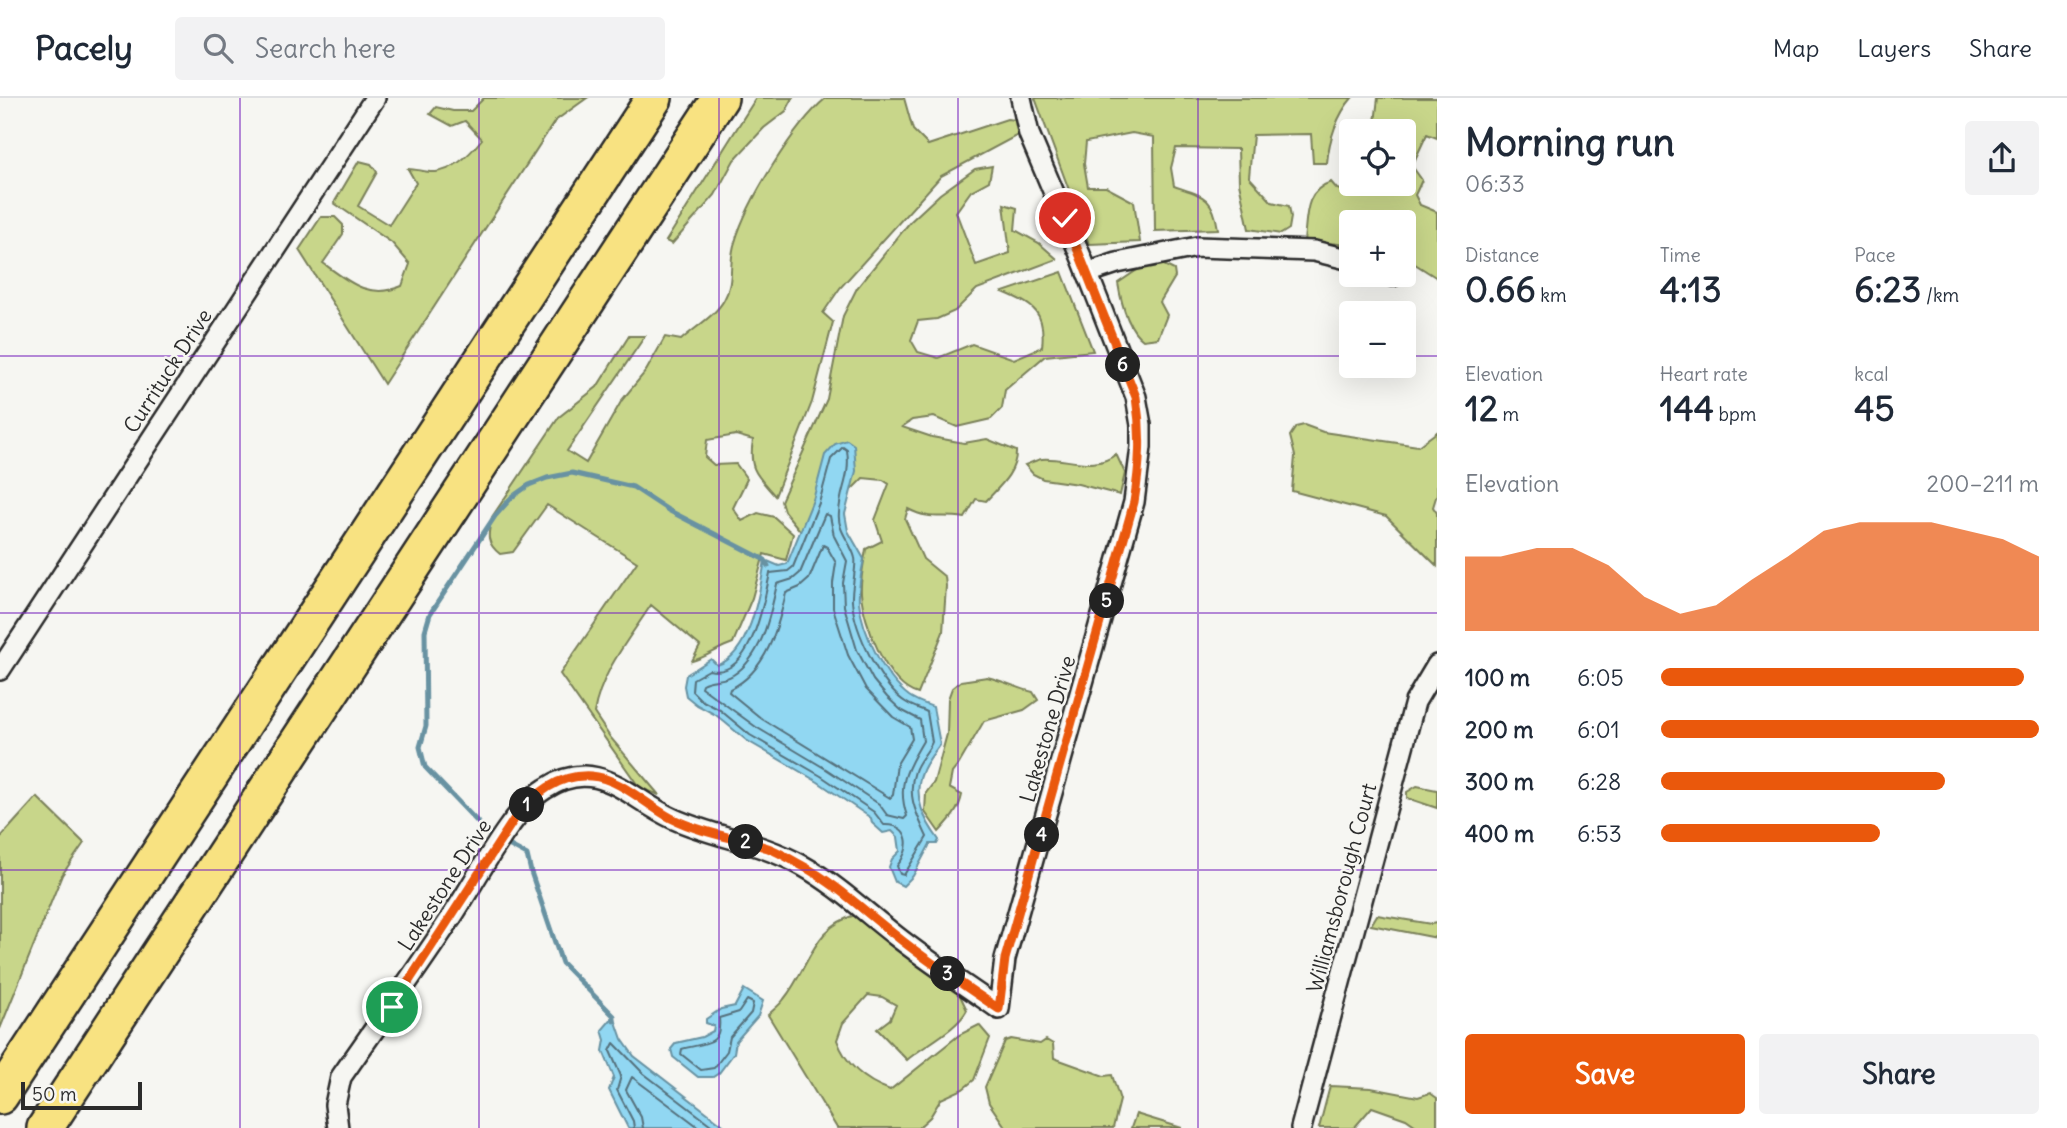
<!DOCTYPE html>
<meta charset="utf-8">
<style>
:root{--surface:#fff;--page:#f2f2f3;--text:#1f2937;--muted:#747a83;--line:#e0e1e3;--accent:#ea580c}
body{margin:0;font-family:Delius,sans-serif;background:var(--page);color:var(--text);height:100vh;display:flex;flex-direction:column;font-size:26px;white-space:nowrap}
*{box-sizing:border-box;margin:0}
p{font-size:23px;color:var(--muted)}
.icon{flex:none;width:38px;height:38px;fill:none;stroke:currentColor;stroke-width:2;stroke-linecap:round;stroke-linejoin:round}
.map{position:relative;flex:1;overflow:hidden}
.side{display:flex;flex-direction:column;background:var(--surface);width:630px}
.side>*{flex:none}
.fabs{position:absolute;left:1339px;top:21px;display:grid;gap:14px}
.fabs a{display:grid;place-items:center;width:77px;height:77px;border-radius:7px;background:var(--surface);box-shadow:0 7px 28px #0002;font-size:35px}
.scale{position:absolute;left:21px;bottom:18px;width:121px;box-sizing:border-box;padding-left:7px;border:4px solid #2b2b2b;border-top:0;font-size:19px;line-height:24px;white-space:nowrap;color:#2b2b2b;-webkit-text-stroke:5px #f6f6f2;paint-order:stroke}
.pin{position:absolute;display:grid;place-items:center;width:60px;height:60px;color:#fff;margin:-30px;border:4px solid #fff;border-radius:50%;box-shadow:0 2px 7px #0007}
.km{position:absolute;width:35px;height:35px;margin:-18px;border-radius:50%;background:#222;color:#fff;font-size:19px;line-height:35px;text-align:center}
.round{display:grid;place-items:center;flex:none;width:74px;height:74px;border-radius:7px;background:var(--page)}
.summary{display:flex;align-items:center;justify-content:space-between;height:119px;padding:0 28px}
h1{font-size:38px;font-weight:700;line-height:52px}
.metrics{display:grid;grid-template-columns:repeat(3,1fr);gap:10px;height:119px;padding:7px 28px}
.metrics div{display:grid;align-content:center}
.metrics b{font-size:35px;font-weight:700}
.metrics small{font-size:19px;font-weight:400}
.metrics p{font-size:19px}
.chart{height:196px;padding:14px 28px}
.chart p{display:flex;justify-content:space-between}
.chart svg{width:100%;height:126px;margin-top:7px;fill:var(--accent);opacity:.7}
.cta{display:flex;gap:14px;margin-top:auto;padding:14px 28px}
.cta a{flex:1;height:80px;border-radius:7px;background:var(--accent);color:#fff;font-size:28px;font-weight:700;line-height:80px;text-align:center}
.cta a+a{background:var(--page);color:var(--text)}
ul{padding:0 28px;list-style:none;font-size:23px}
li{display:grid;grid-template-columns:112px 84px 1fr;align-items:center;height:52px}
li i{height:18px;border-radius:9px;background:var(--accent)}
header{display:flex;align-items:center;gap:42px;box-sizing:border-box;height:98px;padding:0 35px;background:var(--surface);border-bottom:2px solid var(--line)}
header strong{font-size:33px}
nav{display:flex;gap:38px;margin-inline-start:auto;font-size:24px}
.search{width:490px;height:63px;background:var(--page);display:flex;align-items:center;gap:18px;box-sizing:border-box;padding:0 24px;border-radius:7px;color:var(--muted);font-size:26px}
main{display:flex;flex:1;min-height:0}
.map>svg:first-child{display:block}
.green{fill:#c8d68a;stroke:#7a805a;stroke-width:2}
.water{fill:#91d7f2;stroke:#6892a2;stroke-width:2}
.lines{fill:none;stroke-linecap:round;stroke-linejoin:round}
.shore{stroke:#54707b;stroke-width:2}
.stream{stroke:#6892a2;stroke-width:5}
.street-casing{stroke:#2b2b2b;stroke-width:24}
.highway-casing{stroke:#2b2b2b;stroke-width:40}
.street{stroke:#f6f6f2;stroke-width:19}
.highway{stroke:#f8e281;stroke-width:35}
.route-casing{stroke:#fff;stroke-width:14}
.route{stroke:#ea580c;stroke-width:9}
.grid{fill:none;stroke:#7b2cbf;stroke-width:2;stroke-opacity:0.55}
.labels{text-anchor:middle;stroke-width:5;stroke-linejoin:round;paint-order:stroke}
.street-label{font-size:21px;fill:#2b2b2b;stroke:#f6f6f2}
</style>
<header>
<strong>Pacely</strong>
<div class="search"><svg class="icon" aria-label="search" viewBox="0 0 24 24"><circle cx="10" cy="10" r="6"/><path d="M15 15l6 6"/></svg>Search here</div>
<nav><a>Map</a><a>Layers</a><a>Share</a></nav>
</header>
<main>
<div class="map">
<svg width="1437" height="1030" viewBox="0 0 1437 1030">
<rect width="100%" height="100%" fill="#f6f6f2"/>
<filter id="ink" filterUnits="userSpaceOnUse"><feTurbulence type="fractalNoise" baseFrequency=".0143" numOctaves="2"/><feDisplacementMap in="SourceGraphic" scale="14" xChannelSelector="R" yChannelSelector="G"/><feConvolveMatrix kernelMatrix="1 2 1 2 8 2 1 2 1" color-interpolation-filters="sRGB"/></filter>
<g filter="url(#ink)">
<path class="green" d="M484 0H587L555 23 384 286 299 152 321 119H335L343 127V136L323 165C349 184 369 202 402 188L410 166 392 145 334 105 359 63 371 66 377 74 358 108 389 127 416 85 408 71C417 71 427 75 436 74 455 72 471 55 482 41L465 23 452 28 430 16 436 9 453 13H471Z
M756 0H793L786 13 764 30 734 62 715 97 672 146 666 143Z
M826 0H904L913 32 928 47 1007 21 1016 22 1018 37 941 78 840 190 823 215 833 224 812 304 775 398C757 377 748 372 753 342L736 337 707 342 705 359 714 367 736 366 747 381 733 410 742 423 758 415 774 419 793 436 786 462 764 456 752 500 733 545C718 550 707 559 692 563L700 548 651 507C629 541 601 574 594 615L610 639 659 697 639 689 560 576 637 464 547 407 513 454 500 456C485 444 488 436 492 419L559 319 597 289 629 238H645L567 353 586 365 622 302 646 273 665 239 681 242C694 230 716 217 724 202 735 183 728 164 735 144 747 103 794 27 826 0Z
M1035 0H1352C1337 17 1329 42 1327 65H1313L1311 36 1253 37 1249 79 1272 104 1289 108 1291 119 1289 131 1281 136 1249 131 1239 85 1238 51 1176 50 1171 70 1174 88C1203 98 1213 98 1218 131L1155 133 1154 39 1132 35 1086 44 1084 66 1088 89H1106L1134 104 1140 144 1089 146Z
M1378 0H1437V40L1427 36 1412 68 1422 82 1415 97 1420 107 1437 114V180L1404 159V124H1351V147L1304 143C1307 118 1304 93 1331 84L1337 91 1351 96 1368 86H1404V33H1374Z
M992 68 989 83 971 93 956 114 976 167 1010 155 1004 106 1017 110 1015 132 1039 145 1057 161 977 191 955 213 937 221 918 223 911 242 918 254 938 260 972 246 1014 261 1042 249C1046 214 1034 207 1003 194L1062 174 1093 253 1045 258 1005 292 1002 310 991 321 957 329 934 319 912 322 902 329 932 339 964 345 987 341 1016 353C1017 374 999 389 986 403L976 401 965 420C940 416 931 423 908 411L905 421 923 461 945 479 946 488 943 534 918 596C887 588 863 524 861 495 860 481 864 465 866 451L882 443 875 422 889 386 883 382 863 380 842 401 802 435 784 413 781 403 827 301 843 218 857 190 910 124 940 96 975 71Z
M1162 166 1174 172 1175 179 1160 204 1167 217 1158 240 1143 242C1127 230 1121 204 1118 185L1143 168Z
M1304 327 1323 334 1418 348 1437 334V396L1433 409 1437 415V468L1386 418 1292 393 1295 358 1290 338 1296 329Z
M1116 356 1125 375 1120 397 1078 386 1043 381 1033 376 1025 367C1030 365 1036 362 1042 361 1066 359 1095 374 1116 356Z
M987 579C1004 583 1017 590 1033 594L1038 602 1024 612 984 623 959 666 952 675 949 690 962 697C959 713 949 723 939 734L925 714 926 695 934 684 947 636 948 601 952 590 961 583Z
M1417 688 1437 692V710L1407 700V694Z
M37 699 84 745 62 777 0 931V740Z
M859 816 956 889 967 912C958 931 923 948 907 962L877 931 890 921 896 907 882 899 868 897 843 925 837 942C846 967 865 983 890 992L959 937 979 927 990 940 974 982 963 991 941 1001 930 1019 918 1030H837L768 917C773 912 780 907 784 901 810 869 812 827 859 816Z
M1377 817 1431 826 1437 825V840L1371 827Z
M1011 941 1040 946 1046 942 1053 946 1054 960 1104 978 1112 977 1120 1002 1113 1030H1006L989 1005 985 989 1005 943Z
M1330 988 1371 990 1418 999 1430 995 1437 1000V1030H1419L1406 1021 1372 1009 1354 1030H1319Z
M1136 1016 1182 1030H1131Z"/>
<path class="water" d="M847 342 854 347 856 373 845 416 848 433 864 461C861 475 858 489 859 504 862 534 884 579 909 598 916 603 925 606 933 609L940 646C934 655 925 665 922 675 912 699 925 723 939 742L937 746H930L913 778 903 788 895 784 889 769 892 761 900 753 898 739 892 733 883 735 872 725 871 720 818 684 746 642 716 617 697 607 686 598 684 588 686 577 711 561 717 567C751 557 760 492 765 462L779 468 787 466 813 402 825 357 835 346Z
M744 891 763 903 758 918 736 943 734 955 719 975 713 979H698L673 959 671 951 676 945 702 939 713 933 714 928 706 925V921L721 911 735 908Z
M614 918 622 941 634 958 727 1030H628L609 992 614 979 603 953 605 942 602 932Z"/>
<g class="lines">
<path class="shore" d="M843 349 847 352C851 380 840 390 839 415 837 433 851 444 855 460 857 467 851 492 852 503 854 532 881 590 907 605 913 609 921 611 927 614L932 644C928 654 918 663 915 673 906 698 917 717 927 739L904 777 900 776 897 768C912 751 911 726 884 727L874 714 821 678 750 637 720 612 701 602 692 593 693 581 709 572C751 582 764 504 770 475L788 473 793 469 819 405 831 361Z
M825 416 830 418 834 438 847 463 843 485 844 508 857 552 873 582 887 599 901 612 920 622 923 643C908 669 896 686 907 718L904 721 887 717 879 706 826 671 756 629 701 589 702 586C712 580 723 584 733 577 763 558 770 517 777 486L793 481 800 475Z
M823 447 827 449 836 465 833 485V510L848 557 866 591 893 619 910 629 912 641 897 666 893 697 890 700 762 621 729 594 730 591C766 574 778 530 786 495L800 489 809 481Z
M747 902 753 905 751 915 730 939 727 953 714 970 701 972 681 956 682 951C705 944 722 949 719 920L739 914Z
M634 1030 633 1023 617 992 621 978 610 953 614 945 643 975 715 1030
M643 1030 641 1019 626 992 632 979 700 1030"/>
<path class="stream" d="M614 923V918L562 865 531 774 527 757 490 737 425 669 420 649 426 628 425 533 430 516 495 418 512 399 529 387 547 380 572 375 633 389 668 412 765 462 768 468"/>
<defs>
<path id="street" d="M1087 175 1117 165 1197 149 1314 153 1351 162
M1389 177 1393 178
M0 572 375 0
M999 911 1005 861 1134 404 1141 349V327L1136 299 1082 161 1029 36 1021 0
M338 1030 335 1007 341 979C377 927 414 876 449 823 473 788 511 712 545 691 598 656 629 701 674 721 717 740 761 744 803 768 837 787 865 814 896 838 929 864 965 887 999 911
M1301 1030 1415 604 1437 567"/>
<path id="highway" d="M0 998 654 0
M45 1030 720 0"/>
</defs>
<use href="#street" class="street-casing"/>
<use href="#highway" class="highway-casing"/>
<use href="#street" class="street"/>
<use href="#highway" class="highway"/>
</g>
</g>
<g class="lines" filter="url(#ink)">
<defs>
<path id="route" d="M392 909 515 720C535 696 558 676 591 678 620 680 646 707 671 720 701 735 736 740 768 750 779 754 790 761 801 767 835 785 864 813 895 837 928 864 964 887 999 911L1005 861 1134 404C1140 368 1142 336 1136 299L1065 120"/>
</defs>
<use href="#route" class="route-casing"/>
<use href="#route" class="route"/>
</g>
<path class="grid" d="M240 0V1030M479 0V1030M719 0V1030M958 0V1030M1198 0V1030M0 258H1351M1404 258H1437M0 515H1437M0 772H1437"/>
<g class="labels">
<g class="street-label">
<text transform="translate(168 273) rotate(-57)" y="7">Currituck Drive</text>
<text transform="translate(1048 631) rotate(-74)" y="7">Lakestone Drive</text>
<text transform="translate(445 787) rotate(-57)" y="7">Lakestone Drive</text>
<text transform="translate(1342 790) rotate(-75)" y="7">Williamsborough Court</text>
</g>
</g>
</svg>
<div class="fabs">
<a><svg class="icon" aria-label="locate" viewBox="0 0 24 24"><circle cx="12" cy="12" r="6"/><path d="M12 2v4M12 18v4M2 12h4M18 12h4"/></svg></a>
<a>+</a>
<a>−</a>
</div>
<div class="scale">50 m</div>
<div class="pin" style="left:392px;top:909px;background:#1e9e55"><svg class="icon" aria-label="arrive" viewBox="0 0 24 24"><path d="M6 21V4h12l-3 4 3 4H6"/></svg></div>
<div class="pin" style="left:1065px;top:120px;background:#d93025"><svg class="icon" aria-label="check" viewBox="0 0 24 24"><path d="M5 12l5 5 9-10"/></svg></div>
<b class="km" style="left:527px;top:707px">1</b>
<b class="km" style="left:746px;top:744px">2</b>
<b class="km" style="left:948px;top:876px">3</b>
<b class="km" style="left:1042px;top:737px">4</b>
<b class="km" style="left:1107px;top:503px">5</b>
<b class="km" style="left:1123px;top:267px">6</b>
</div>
<section class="side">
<div class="summary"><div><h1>Morning run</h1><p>06:33</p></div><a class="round"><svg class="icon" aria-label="share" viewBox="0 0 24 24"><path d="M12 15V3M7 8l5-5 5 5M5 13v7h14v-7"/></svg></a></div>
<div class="metrics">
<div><p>Distance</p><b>0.66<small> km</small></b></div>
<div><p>Time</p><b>4:13</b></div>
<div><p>Pace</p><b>6:23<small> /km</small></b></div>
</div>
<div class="metrics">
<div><p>Elevation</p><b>12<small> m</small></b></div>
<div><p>Heart rate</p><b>144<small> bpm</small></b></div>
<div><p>kcal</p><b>45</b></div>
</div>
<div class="chart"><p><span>Elevation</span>200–211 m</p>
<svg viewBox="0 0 160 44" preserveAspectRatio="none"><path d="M0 44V18L10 18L20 15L30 15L40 21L50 32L60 38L70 35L80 26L90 18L100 9L110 6L120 6L130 6L140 9L150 12L160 18V44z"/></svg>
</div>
<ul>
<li><b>100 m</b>6:05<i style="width:96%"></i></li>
<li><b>200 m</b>6:01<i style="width:100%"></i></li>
<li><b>300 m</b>6:28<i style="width:75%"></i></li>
<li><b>400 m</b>6:53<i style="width:58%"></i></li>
</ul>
<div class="cta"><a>Save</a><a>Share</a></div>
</section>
</main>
